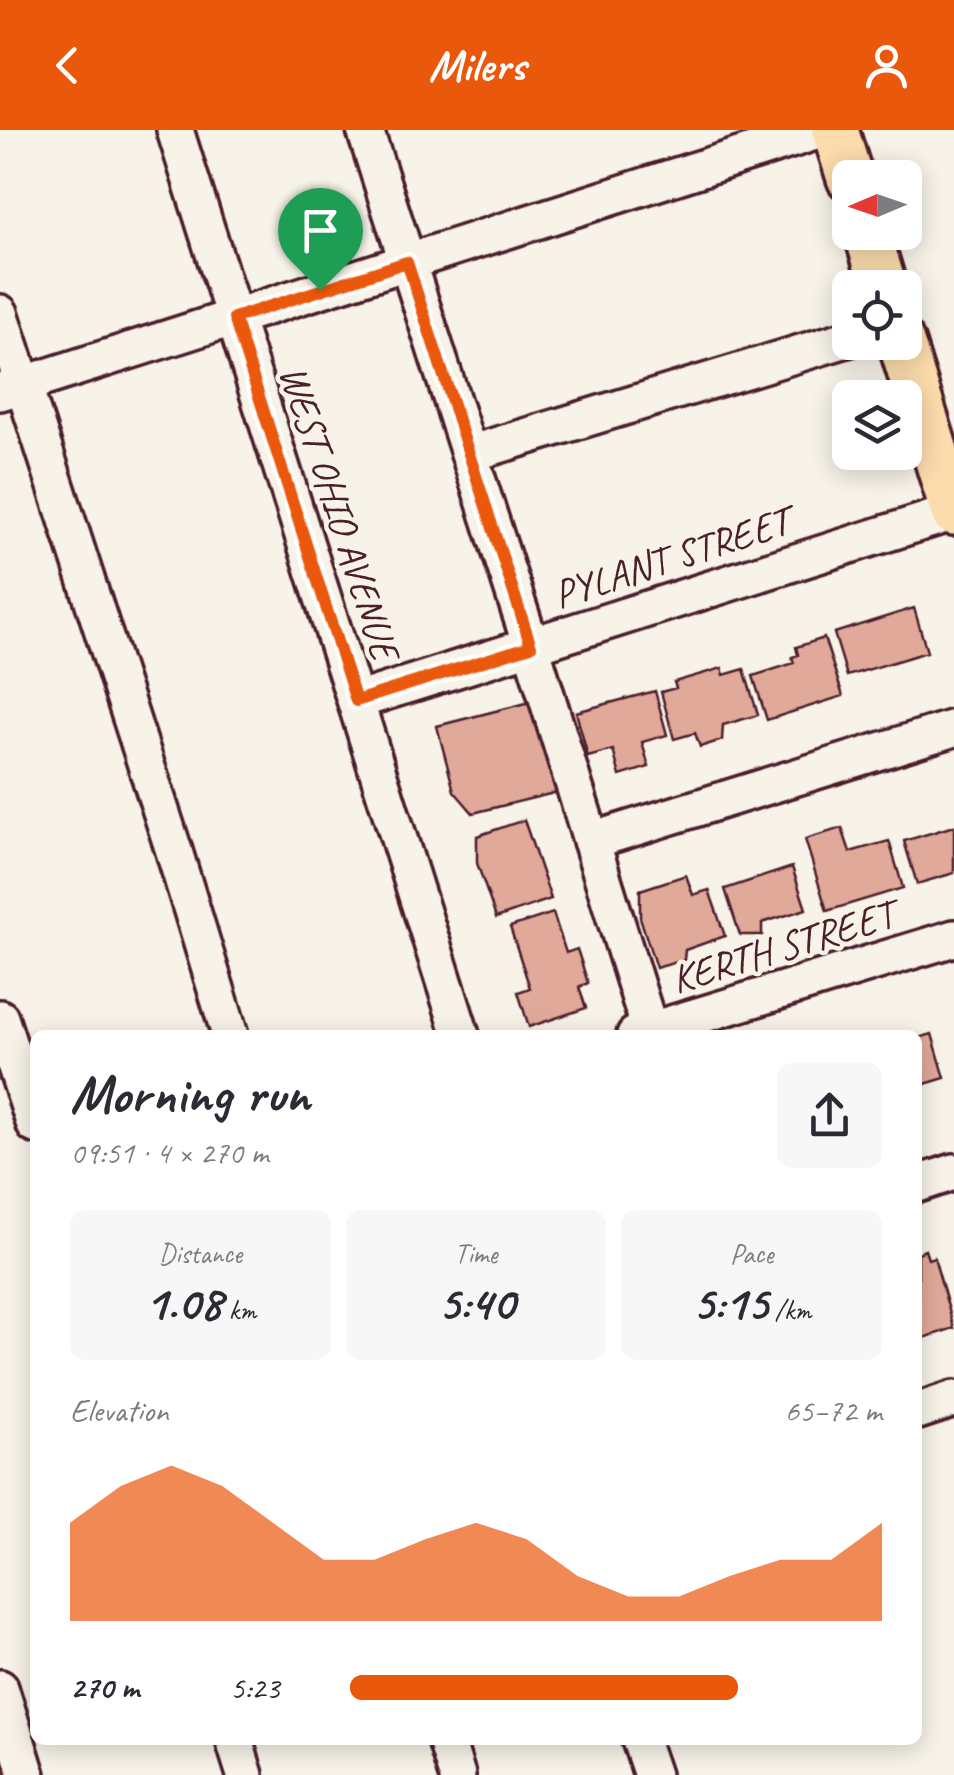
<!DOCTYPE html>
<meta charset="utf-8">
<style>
:root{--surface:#fff;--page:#f7f7f7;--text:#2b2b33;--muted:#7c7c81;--accent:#ea580c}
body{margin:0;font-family:Caveat,sans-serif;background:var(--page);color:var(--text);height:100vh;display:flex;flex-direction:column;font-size:38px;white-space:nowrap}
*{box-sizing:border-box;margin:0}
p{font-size:32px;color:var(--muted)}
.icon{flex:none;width:55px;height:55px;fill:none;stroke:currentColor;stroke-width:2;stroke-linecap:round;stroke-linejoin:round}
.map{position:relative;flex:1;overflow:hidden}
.side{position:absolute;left:30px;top:900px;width:892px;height:715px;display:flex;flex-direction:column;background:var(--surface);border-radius:15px;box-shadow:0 5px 25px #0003}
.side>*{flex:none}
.needle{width:65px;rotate:268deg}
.controls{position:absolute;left:832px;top:30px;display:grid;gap:20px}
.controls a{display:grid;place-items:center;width:90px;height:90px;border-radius:15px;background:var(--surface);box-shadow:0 5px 25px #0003;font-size:50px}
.pin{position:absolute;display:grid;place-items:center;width:85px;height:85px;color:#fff;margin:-102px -42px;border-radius:50% 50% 50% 0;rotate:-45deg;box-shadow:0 0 10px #0007}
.pin .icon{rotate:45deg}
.round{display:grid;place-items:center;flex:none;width:105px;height:105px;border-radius:15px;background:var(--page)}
.overview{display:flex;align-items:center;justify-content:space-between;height:170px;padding:0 40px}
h1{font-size:55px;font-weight:600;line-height:75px}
.stats{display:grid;grid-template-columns:repeat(3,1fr);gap:15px;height:170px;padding:10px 40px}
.stats div{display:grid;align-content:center;border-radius:15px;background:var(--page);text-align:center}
.stats b{font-size:50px;font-weight:600}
.stats small{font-size:28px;font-weight:400}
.stats p{font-size:28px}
.chart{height:280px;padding:20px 40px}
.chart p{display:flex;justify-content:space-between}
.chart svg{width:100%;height:180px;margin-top:10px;fill:var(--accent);opacity:.7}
ul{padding:0 40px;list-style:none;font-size:32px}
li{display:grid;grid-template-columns:160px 120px 1fr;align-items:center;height:75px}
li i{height:25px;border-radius:12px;background:var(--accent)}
header{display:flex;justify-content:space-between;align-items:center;height:130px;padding:0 40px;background:var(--accent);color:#fff;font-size:45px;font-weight:600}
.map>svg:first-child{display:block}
.building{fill:#e1a99a;stroke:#4a1f2b;stroke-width:2.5}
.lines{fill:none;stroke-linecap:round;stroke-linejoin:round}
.minor-casing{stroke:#4a1f2b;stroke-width:42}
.major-casing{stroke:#4a1f2b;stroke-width:52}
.minor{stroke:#f7f3e8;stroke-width:35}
.major{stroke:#fcdcac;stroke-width:45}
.route-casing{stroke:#fff;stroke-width:20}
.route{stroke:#ea580c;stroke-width:12}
.labels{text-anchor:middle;stroke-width:9;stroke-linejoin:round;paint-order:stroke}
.street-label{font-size:40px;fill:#4a1f2b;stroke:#f7f3e8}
</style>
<header><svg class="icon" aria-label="back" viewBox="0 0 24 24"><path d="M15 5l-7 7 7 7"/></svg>Milers<svg class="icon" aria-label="person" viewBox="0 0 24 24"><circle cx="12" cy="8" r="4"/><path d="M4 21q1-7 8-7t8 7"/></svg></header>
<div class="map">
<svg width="954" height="1645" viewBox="0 0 954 1645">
<rect width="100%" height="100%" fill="#f7f3e8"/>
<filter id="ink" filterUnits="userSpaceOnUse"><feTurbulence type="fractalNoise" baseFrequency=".01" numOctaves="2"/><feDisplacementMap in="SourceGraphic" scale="20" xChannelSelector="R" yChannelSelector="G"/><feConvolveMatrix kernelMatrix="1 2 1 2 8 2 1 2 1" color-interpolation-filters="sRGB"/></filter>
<g filter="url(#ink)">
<path class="building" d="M914 478 927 522 847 546 834 503Z
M824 508 843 566 767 590 753 546 794 533 792 527 798 525 796 517Z
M722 538 724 545 744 539 758 585 723 595 722 610 700 617 695 603 674 609 661 562 676 558 674 552Z
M655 561 667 605 642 612 649 637 620 646 613 620 588 627 576 582Z
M538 570 562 661 473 683 454 661 437 596Z
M524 690 551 769 496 788 477 733V706Z
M954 696V743L917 754 904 711Z
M842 698 850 722 889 711 903 758 827 781 805 709Z
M792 737 806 779 762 793V805H740L725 759Z
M686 745 693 765 709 760 725 806 685 820 684 830 656 838 640 787V760Z
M553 783 566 823 577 819 588 853 579 857 586 878 529 897 518 862 530 858 510 797Z
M932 904 945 948 918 956V908Z
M925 1120 928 1129 934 1127 954 1198 918 1210V1123Z"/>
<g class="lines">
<defs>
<path id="minor" d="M175 0 461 905
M365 0 531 516 650 901
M0 183 173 718 230 905
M0 262 821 0
M469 324 850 208
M356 571 954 382
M591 711 954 598
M0 888 35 995
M635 905 954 808
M918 1054 954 1042
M918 1281 954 1269
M0 1558 27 1645
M234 1610 245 1645
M446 1610 457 1645
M640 1610 652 1645"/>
<path id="major" d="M835 0 850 48
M867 102 884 158
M901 212 954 382"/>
</defs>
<use href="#minor" class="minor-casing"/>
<use href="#major" class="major-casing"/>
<use href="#minor" class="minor"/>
<use href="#major" class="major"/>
</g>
</g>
<g class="lines" filter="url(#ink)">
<defs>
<path id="route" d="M407 132 531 516 356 571 234 188Z"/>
</defs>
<use href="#route" class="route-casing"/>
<use href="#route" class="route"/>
</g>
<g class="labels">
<g class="street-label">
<text transform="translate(340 382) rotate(72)" y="14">WEST OHIO AVENUE</text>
<text transform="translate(671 427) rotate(-18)" y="14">PYLANT STREET</text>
<text transform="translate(782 816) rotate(-17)" y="14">KERTH STREET</text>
</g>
</g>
</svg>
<div class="controls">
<a><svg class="needle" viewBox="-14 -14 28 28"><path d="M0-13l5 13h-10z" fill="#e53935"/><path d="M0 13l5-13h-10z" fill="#7c7c81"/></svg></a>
<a><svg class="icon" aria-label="locate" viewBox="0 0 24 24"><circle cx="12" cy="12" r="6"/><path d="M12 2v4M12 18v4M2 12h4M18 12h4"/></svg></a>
<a><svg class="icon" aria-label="layers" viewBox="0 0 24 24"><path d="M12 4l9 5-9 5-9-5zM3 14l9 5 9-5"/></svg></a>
</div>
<div class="pin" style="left:320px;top:160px;background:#1e9e55"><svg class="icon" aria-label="arrive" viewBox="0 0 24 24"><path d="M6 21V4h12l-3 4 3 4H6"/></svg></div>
<section class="side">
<div class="overview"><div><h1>Morning run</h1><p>09:51 · 4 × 270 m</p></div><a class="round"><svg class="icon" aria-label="share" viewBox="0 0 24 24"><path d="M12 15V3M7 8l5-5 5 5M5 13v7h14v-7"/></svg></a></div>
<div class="stats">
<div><p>Distance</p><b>1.08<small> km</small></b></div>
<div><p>Time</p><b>5:40</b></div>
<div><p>Pace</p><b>5:15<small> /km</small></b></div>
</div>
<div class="chart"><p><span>Elevation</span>65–72 m</p>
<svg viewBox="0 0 160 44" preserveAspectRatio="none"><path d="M0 44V20L10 11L20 6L30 11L40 20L50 29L60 29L70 24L80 20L90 24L100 33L110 38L120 38L130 33L140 29L150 29L160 20V44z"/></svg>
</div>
<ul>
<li><b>270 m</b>5:23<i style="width:73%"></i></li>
</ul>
</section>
</div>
